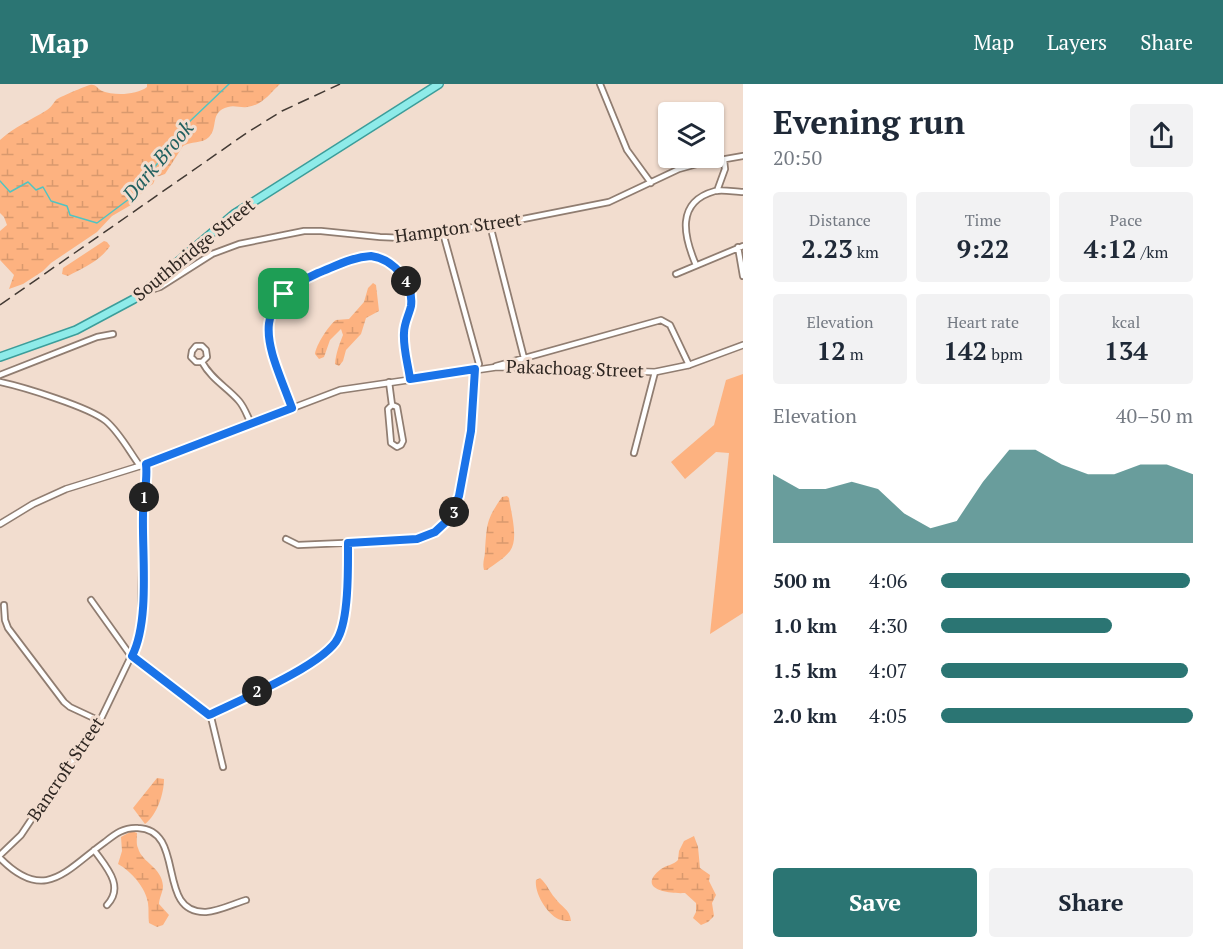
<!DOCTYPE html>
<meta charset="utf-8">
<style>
:root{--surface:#fff;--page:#f2f2f3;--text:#1f2937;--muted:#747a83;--accent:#2b7573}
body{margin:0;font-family:"PT Serif",serif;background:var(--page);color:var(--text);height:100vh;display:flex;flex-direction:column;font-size:22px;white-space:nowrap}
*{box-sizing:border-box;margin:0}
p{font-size:20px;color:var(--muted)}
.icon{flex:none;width:33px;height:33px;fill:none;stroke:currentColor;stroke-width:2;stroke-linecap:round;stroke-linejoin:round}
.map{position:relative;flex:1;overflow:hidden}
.drawer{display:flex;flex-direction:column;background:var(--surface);width:480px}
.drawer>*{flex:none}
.fabs{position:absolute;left:658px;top:18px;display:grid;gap:12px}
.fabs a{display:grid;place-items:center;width:66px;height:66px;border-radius:6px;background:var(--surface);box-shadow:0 2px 4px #0004;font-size:30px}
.pin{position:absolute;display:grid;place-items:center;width:51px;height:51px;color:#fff;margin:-26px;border-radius:12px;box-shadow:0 3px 9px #0006}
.km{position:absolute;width:30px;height:30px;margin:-15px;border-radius:50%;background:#222;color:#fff;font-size:16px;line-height:30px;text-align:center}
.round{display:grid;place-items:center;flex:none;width:63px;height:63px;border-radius:6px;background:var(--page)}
.headline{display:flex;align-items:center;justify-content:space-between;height:102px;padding:0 30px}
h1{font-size:33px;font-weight:700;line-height:45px}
.stats{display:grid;grid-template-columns:repeat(3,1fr);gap:9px;height:102px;padding:6px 30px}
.stats div{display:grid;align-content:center;border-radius:6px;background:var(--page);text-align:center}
.stats b{font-size:26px;font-weight:700}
.stats small{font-size:16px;font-weight:400}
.stats p{font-size:16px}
.chart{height:168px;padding:12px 30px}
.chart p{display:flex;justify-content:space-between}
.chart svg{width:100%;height:108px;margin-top:6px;fill:var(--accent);opacity:.7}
.cta{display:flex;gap:12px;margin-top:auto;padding:12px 30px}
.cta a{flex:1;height:69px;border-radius:6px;background:var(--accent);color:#fff;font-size:24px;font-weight:700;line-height:69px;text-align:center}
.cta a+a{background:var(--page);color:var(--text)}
ul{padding:0 30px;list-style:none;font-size:20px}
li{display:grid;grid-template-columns:96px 72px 1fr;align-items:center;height:45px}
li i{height:15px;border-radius:8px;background:var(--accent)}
header{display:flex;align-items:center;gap:36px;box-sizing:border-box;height:84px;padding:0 30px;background:var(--accent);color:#fff}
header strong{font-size:28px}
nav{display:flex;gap:33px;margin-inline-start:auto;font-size:21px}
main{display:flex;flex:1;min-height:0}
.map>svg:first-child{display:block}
.green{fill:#fdb280}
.wetland{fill:url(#wetland-marsh)}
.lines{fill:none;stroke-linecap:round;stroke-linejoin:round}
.stream{stroke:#50c4c2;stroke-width:1.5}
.minor-casing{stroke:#907d71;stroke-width:8}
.tertiary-casing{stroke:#907d71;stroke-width:8}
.primary-casing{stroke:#3c9d9a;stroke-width:10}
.minor{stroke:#fff;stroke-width:4.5}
.tertiary{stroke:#fff;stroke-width:5}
.primary{stroke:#8eebe9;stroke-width:7}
.rail{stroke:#433a34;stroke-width:1.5;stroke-dasharray:12 6;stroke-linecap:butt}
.route-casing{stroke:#fff;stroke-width:12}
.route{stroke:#1a73e8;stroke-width:8}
.labels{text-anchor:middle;stroke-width:6;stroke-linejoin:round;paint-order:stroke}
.street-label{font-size:18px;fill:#2e2621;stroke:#f2ddcf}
.water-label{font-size:20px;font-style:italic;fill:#20605f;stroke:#f2ddcf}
</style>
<header>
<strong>Map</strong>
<nav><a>Map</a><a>Layers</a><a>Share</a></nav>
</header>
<main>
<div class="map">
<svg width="743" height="865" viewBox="0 0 743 865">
<defs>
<pattern id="wetland-marsh" width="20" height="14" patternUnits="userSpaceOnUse" patternTransform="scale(1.5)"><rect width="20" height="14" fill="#fdb280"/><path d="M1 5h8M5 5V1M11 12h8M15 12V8" fill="none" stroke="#d9996e"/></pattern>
</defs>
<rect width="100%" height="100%" fill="#f2ddcf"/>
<path class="green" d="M743 290V529L710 550 729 369 716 368 685 395 671 378 714 341 726 296Z"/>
<path class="wetland" d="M147 0H280C269 10 263 21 247 23 241 24 234 21 228 23 209 28 219 43 209 53 202 60 191 57 183 62L165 90 156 93 153 100 146 104 131 121 112 132 97 148 51 179 43 187 23 200 9 205 14 191 0 176V147L7 141 4 133 0 129V56C14 43 31 36 47 26 52 23 53 19 56 16 59 13 86 2 90 1 97 0 97 5 102 7 114 12 137 11 147 3Z
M104 157 107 158 110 162C100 177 83 184 68 192L62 190 63 184Z
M373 199 376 201 379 227 366 234 361 250 346 266 343 277 339 282 335 280C336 269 339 261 343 251L341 245 330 256 324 273 319 275 315 270C316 261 329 241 336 236L349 235 364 218 368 204Z
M507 412 509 414C511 429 519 455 510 467 504 475 494 480 487 486H484C482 478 485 474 485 467 487 440 486 436 502 413Z
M157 694 164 695C164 710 157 731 145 740L133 724Z
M132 747 137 749C137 754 136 760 138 764 142 779 162 783 163 802 163 808 159 814 159 820L169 831 163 841 157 843 149 839C148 832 149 826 148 819 146 804 131 787 118 780L122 767 121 753Z
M694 752 698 763 700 784 710 791 709 797 716 811 712 819 714 832 708 838 701 841 693 834 696 828V819L685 809C670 810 635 806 661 785 667 781 673 781 678 776L679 767 684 757Z
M540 794C547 800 549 807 555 814 561 823 570 825 571 837 568 837 565 837 561 836 548 832 534 809 536 796Z"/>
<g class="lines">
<path class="stream" d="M0 97 10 108 28 98 36 106 43 103 51 117 67 122 70 131 97 139 133 112 187 40 229 0"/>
<defs>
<path id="minor" d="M600 0 627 66 651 99
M717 107 725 85 724 76
M490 141 524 274
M738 163 743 192
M696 181C684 153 675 118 715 107 723 105 735 108 743 108
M676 190 743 162
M142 209 160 203 212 170 239 160 304 147H321L380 153 403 154 513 137 609 118 679 85 697 80 743 72
M202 278H196L191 273 192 267 196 262H202L206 266 207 273 202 278C212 296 227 303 239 317 245 324 247 332 251 339
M496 282 661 236 670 241 689 281
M0 291 97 253 113 250
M0 298C23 303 89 323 106 337 120 349 129 367 140 382
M389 298 392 321 397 323 403 357 401 361 397 363 391 359 388 325 392 321
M292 324C284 304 266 265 268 245 271 212 298 198 325 186 357 173 389 160 407 201 416 219 404 232 404 250 403 265 408 280 410 295
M634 369 655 288
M286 455 298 461 412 456 431 450 446 439 454 427 461 402 471 347 475 285 479 280 443 149
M91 516 131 572 211 633 223 683
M4 521 5 536 8 544 64 618 70 623 100 637
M209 631C238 617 326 580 338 554 349 534 348 483 348 459
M94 766C106 783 125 802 107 821
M0 771 21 751 53 703 96 645 136 562 141 534 143 433 146 380
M0 774C45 820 66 786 105 758 115 750 124 743 138 744 187 746 155 830 206 828 219 827 233 820 246 816"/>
<path id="tertiary" d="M0 440 33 420 66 405 140 382 340 306 497 283 655 288 689 281 743 261"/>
<path id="primary" d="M0 273 76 246 134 215 234 130 439 0"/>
</defs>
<use href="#minor" class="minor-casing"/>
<use href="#tertiary" class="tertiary-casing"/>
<use href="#primary" class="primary-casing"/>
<use href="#minor" class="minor"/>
<use href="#tertiary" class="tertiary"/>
<use href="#primary" class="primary"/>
<path class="rail" d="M0 221 248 48 282 27 340 0"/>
</g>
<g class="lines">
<defs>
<path id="route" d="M371 172C393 175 414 198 411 222 409 231 404 239 404 249 403 264 408 280 410 295L475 285 471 347 459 412 449 435 435 448 417 455 348 459C348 483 349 533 338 554 326 580 238 617 209 631L132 572C150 537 142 471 143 431 143 414 148 397 146 380L292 324C270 264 243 222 318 189 336 182 352 173 371 172Z"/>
</defs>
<use href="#route" class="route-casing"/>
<use href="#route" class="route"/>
</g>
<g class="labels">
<g class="street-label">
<text transform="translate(458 144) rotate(-8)" y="6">Hampton Street</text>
<text transform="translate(194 166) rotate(-39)" y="6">Southbridge Street</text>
<text transform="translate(575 285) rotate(2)" y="6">Pakachoag Street</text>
<text transform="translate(66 685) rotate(-56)" y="6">Bancroft Street</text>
</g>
<g class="water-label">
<text transform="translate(158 77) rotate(-50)" y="7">Dark Brook</text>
</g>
</g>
</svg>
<div class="fabs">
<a><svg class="icon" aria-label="layers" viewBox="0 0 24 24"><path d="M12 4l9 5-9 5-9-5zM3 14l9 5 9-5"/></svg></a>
</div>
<div class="pin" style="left:284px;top:210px;background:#1e9e55"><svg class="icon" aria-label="arrive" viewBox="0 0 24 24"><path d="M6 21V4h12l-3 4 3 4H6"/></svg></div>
<b class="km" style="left:144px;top:413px">1</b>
<b class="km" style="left:257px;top:607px">2</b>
<b class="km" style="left:454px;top:428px">3</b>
<b class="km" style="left:406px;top:197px">4</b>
</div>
<section class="drawer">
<div class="headline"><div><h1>Evening run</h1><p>20:50</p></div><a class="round"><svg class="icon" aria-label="share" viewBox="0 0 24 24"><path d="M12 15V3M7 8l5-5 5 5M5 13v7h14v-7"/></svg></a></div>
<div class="stats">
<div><p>Distance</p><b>2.23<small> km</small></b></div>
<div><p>Time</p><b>9:22</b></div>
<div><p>Pace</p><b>4:12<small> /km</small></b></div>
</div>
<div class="stats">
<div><p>Elevation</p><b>12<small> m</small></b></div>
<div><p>Heart rate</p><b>142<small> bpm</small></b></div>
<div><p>kcal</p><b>134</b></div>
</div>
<div class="chart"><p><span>Elevation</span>40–50 m</p>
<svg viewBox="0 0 160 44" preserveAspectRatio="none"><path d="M0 44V16L10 22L20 22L30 19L40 22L50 32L60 38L70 35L80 19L90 6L100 6L110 12L120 16L130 16L140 12L150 12L160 16V44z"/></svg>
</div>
<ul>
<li><b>500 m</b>4:06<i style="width:99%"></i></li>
<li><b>1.0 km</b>4:30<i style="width:68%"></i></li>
<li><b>1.5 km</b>4:07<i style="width:98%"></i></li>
<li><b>2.0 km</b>4:05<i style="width:100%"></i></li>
</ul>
<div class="cta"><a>Save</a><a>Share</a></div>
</section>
</main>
